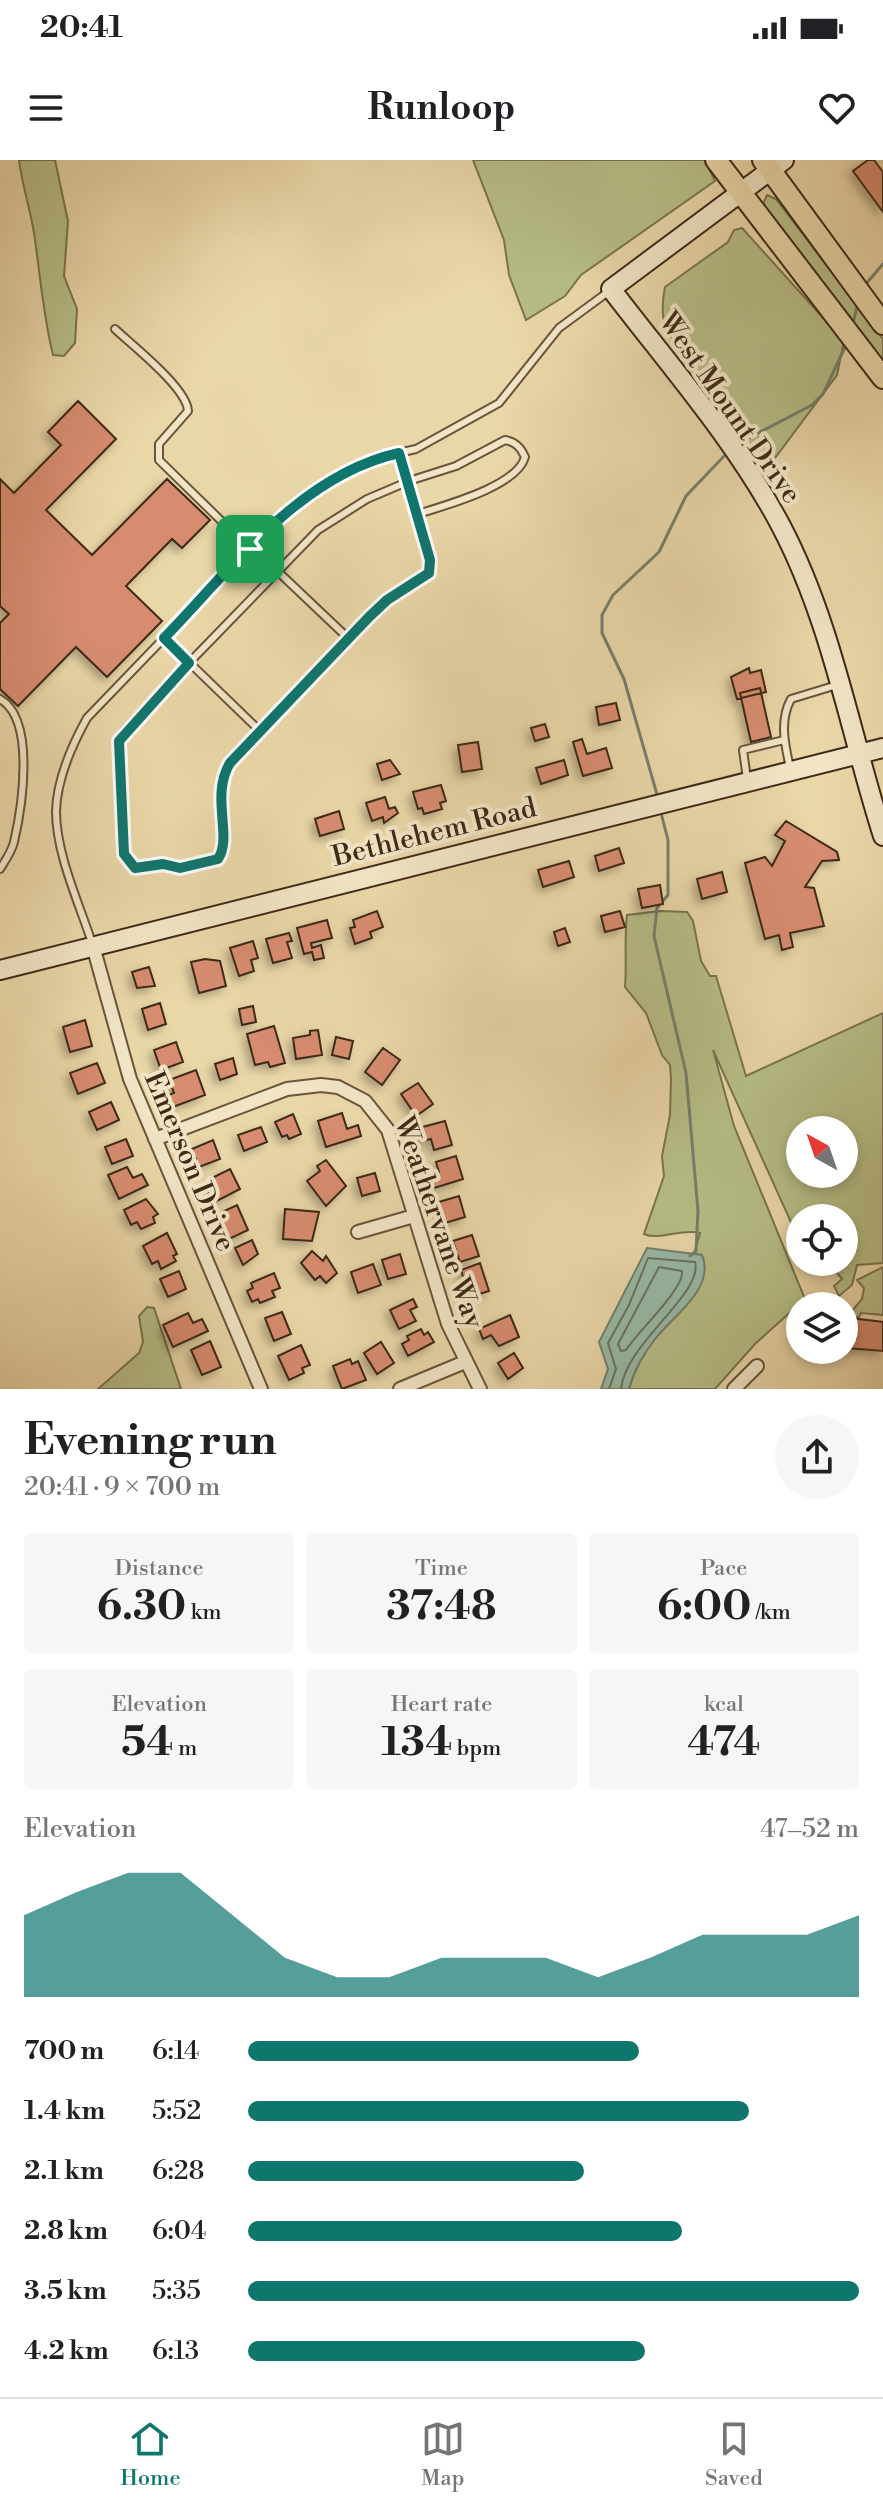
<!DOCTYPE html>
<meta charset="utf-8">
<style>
:root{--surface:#fff;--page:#f6f6f6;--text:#202124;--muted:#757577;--line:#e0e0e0;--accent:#0f766e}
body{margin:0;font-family:"Libre Bodoni",serif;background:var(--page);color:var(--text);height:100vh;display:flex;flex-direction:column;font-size:30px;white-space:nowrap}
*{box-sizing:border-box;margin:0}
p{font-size:26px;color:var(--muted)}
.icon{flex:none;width:44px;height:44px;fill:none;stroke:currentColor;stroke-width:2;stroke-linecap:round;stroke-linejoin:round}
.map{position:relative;height:1229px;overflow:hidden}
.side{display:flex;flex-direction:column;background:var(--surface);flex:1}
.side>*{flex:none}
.needle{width:52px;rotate:320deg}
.fabs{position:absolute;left:786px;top:956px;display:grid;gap:16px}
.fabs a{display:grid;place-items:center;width:72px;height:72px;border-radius:50%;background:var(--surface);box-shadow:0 4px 12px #0003;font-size:40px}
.pin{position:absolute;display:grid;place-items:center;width:68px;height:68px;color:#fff;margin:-34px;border-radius:16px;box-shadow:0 4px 12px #0006}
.round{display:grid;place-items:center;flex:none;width:84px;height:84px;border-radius:42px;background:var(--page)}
.overview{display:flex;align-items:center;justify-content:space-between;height:136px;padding:0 24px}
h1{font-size:44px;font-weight:700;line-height:60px}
.metrics{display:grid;grid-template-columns:repeat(3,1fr);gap:12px;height:136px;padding:8px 24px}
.metrics div{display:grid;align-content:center;border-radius:8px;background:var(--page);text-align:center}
.metrics b{font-size:40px;font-weight:700}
.metrics small{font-size:22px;font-weight:400}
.metrics p{font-size:22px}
.chart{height:224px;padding:16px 24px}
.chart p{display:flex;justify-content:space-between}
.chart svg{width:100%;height:144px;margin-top:8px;fill:var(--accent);opacity:.7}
ul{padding:0 24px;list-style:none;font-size:26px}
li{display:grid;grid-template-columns:128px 96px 1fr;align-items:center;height:60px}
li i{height:20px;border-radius:10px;background:var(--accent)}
.status{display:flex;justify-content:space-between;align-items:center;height:56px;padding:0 40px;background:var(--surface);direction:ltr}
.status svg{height:22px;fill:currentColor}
header{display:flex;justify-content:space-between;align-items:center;height:104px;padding:0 24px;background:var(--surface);font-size:36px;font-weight:700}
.tabs{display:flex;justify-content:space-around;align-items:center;height:112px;border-top:2px solid var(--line);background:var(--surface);font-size:22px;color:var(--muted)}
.tabs a{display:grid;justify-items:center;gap:4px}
.tabs .active{color:var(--accent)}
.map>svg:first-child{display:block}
.green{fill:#b7be87;stroke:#7a7450;stroke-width:2;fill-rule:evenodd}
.water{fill:#98baa7;stroke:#74806e;stroke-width:2}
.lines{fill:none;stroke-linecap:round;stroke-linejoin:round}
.shore{stroke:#6b7260;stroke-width:2}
.stream{stroke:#74806e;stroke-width:3}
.building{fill:#d78c6f;stroke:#3e2918;stroke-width:2;filter:url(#shadow)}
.service-casing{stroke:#69543c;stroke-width:10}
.minor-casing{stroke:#69543c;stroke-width:16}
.secondary-casing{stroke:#3e2918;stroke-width:22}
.trunk-casing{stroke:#3e2918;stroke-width:24}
.service{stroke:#f1e5c6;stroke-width:6}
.minor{stroke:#f1e5c6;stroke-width:12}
.secondary{stroke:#f1e5c6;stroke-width:18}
.trunk{stroke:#ead7a8;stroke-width:20}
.route-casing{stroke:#fff;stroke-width:16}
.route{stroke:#0f766e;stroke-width:10}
.labels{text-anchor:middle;stroke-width:8;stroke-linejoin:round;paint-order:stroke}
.street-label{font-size:28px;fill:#3e2918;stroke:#f1e5c6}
</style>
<div class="status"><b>20:41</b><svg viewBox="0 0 49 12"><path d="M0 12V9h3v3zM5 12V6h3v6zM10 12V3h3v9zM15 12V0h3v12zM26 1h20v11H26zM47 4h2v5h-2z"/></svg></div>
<header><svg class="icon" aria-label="menu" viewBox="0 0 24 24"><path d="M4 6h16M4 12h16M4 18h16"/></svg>Runloop<svg class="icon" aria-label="heart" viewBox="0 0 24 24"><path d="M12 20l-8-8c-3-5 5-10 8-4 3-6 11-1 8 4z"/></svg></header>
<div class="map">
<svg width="883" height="1229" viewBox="0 0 883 1229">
<defs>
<filter id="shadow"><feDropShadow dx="-4.5" dy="4.5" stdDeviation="4" flood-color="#0004"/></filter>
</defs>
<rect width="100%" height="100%" fill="#ead7a8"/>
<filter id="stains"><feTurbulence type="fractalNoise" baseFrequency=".0025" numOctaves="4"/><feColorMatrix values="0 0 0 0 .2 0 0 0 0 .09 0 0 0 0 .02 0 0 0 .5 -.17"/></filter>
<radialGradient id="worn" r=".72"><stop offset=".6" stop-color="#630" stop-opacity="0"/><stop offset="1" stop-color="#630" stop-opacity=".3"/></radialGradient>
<path class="green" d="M19 0H55L68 61 64 116 77 149 75 183 64 196 53 195C43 155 40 113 34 73 30 48 22 25 19 0Z
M473 0H705L715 21 581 115 565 136 526 160 509 115 504 80Z
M767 35 776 39 883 179V206L768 55 763 44Z
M742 68 844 181 837 215 769 306C747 289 673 190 665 164 661 153 663 138 665 127L728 82 734 70Z
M660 751 687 752 693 761 701 801 710 816H716L746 916 883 853V1103L857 1105 852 1125 839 1136 834 1126 842 1119 828 1102H844V1058H800V1082L713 890 734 966 805 1139 755 1184 715 1229H629C634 1212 644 1193 655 1179 672 1157 715 1128 702 1095L694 1094 700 1073C681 1068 660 1081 644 1074L664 1016 662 996 670 955 671 919 670 905 662 895 646 853 625 827C627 802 624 780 627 755ZM800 970H844V1014H800Z
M883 1107V1155L861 1153 859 1157H847L862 1139 864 1128 857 1120Z
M147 1147 154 1148 181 1229H98L139 1193 143 1182 139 1156Z"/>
<path class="water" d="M647 1088 702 1095C716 1129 672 1156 655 1179 644 1193 633 1212 629 1229H601L608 1209 599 1182Z"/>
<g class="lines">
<path class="shore" d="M659 1107 682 1111C685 1128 638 1171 626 1190L621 1191 618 1184Z
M609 1229 616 1209 608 1183 629 1145 648 1098 695 1102C704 1133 625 1184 621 1229"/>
<path class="stream" d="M865 125 883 104
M853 163 858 143
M739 283 812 245 823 234 846 185
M658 638 624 519 602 473V455L613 435 659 392 686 336 727 293
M660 649 668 680V735L657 748 654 776 686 913 698 1051 696 1091 690 1096"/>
</g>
<path class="building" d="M868 0H874L883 12V52L853 11Z
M78 241 116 279 46 350 92 395 167 319 210 360 182 388 172 379 126 426 162 461 107 517 76 487 18 546 0 529V463L9 454 0 446V319L14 333 61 285 48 272Z
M749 508 750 513 761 510 766 532 737 539 731 517Z
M760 528 771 577 751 582 740 533Z
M616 543 620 560 599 565 596 547Z
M545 564 549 577 535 581 531 568Z
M582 579 587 594 606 588 612 608 583 616 573 582Z
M478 582 482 609 462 612 458 585Z
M390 600 400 614 382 620 377 604Z
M564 600 568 615 541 624 536 608Z
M441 625 446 641 440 643 442 649 424 654 422 648 418 649 413 632Z
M385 637 389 649 395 647 398 653 384 663 383 657 372 661 366 643Z
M339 651 344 669 320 676 315 659Z
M786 661 837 692 839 700 822 701 805 727 814 728 824 766 790 773 793 787 782 790 779 775 765 779 745 703 765 697 772 706 785 681 775 675Z
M619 688 624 703 599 711 595 696Z
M569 701 574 717 543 727 538 710Z
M722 712 727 732 702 739 697 719Z
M660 725 663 744 642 748 638 729Z
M377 751 383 767 370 772 372 778 355 784 350 768 355 767 353 760Z
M620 751 625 767 605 772 601 756Z
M327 760 332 778 311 783 312 788 321 785 324 798 314 800 312 792 304 794 297 768Z
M565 768 570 782 558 786 554 772Z
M289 773 292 781 287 782 292 798 273 803 266 779Z
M253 781 258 798 251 800 254 811 239 816 230 788Z
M205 799 220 801 226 826 199 833 191 802Z
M149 807 155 826 137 828 132 812Z
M160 843 166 864 148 870 142 849Z
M253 846 256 862 242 865 239 849Z
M85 860 92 886 70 892 63 867Z
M274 866 285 903 270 907 268 902 255 905 247 874Z
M318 870 322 895 296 899 293 878 310 875V871Z
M336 877 353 881 349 899 332 895Z
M176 882 183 902 161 910 154 890Z
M383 888 400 900 382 925 365 912Z
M233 898 237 914 220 920 215 904Z
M97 903 105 923 78 934 70 913Z
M196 910 205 935 173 947 168 935 174 933 169 920Z
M418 923 433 944 416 956 401 934Z
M111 942 119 960 97 970 89 952Z
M342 953 347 969 358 965 361 976 326 987 318 961Z
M293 954 301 974 289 979 287 975 282 977 275 962Z
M445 961 452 985 434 990 431 979 418 982 415 969Z
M261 967 267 982 244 991 238 975Z
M126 979 133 996 112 1004 105 987Z
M213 980 220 999 199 1007 192 989Z
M456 996 463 1019 434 1028 430 1015 439 1012 436 1002Z
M326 1000 346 1026 326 1046 307 1021 320 1011 317 1006Z
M127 1007 133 1018 142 1014 148 1025 119 1039 108 1015Z
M230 1009 240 1029 213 1043 207 1030 216 1025 212 1018Z
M375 1013 380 1031 362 1036 357 1018Z
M459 1036 465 1057 445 1063 439 1042Z
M146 1039 158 1054 153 1057 155 1063 141 1069 137 1062 131 1065 124 1050Z
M237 1045 248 1070 229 1079 218 1054Z
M285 1049 319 1052 312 1081 283 1079Z
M167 1073 177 1094 173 1096 176 1101 161 1109 158 1101 152 1104 143 1086Z
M472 1075 479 1096 460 1102 453 1081Z
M252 1080 258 1094 243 1105 235 1088Z
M312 1091 323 1101 326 1096 337 1113 326 1123 320 1116 315 1120 301 1103Z
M400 1094 406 1114 388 1119 382 1100Z
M480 1103 489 1131 469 1137 461 1110Z
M373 1104 381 1125 358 1133 351 1112Z
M179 1111 186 1129 168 1137 160 1119Z
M274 1113 280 1128 272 1131 275 1137 260 1143 258 1139 252 1142 247 1131 253 1128 251 1123Z
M413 1139 417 1147 410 1150 416 1161 399 1169 390 1150Z
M282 1152 291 1174 274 1181 265 1158Z
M188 1153 193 1163 202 1159 208 1171 173 1187 163 1165Z
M510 1155 519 1177 499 1186 491 1175 483 1179 479 1169Z
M850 1158 883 1162V1191L847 1188Z
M421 1169 424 1175 428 1172 434 1182 408 1196 402 1184 409 1180 407 1176Z
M210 1181 221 1207 202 1215 191 1190Z
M381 1182 394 1203 377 1214 364 1193Z
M301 1185 310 1205 302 1208 304 1213 289 1220 278 1196Z
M514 1193 523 1208 508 1219 498 1203Z
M350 1199 352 1204 358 1201 366 1220 342 1229 333 1206Z"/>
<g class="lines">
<defs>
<path id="service" d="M115 169C133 186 187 228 188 251L159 284V300L250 389
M399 293C406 318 433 393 429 413L387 440 369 457 230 603C210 636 233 678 218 699L180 708 163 704 135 708 124 694 117 591 124 571 150 543 318 370 367 339 407 322 412 320 456 306 505 280C516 282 521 288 525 297 517 327 442 346 415 355
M252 387 349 479
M164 478 260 571
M0 539C36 559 22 647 14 682 12 691 5 701 0 709
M790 608C785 585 779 561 791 539L837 525
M747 619 743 590 784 580
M92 783C79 743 56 694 56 651 57 620 72 585 87 558L273 365 321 325 376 298 416 289 499 243 559 168 608 132"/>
<path id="minor" d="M93 786 130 919 261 1229
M155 979 287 929 321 925 338 927 365 941 388 970 448 1164 480 1229
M358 1072 414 1056
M400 1229 465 1202
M734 1229 757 1206"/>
<path id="secondary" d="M784 0 611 129C669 205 736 281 781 366 832 463 850 573 883 676
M0 810 883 588"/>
<path id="trunk" d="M716 0 883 218
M763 0 883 164"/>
</defs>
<use href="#service" class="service-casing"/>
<use href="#minor" class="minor-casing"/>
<use href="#secondary" class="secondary-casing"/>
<use href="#trunk" class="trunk-casing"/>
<use href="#service" class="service"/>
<use href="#minor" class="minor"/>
<use href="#secondary" class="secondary"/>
<use href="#trunk" class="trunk"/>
</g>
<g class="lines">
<defs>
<path id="route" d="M399 293 430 400 429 413 387 440 369 457 230 603C210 636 233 677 218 699L180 708 163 704 135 708 124 694 119 581 189 503 164 478C232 408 300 315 399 293Z"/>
</defs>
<use href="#route" class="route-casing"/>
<use href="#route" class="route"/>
</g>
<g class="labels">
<g class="street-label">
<text transform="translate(731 247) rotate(55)" y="10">West Mount Drive</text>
<text transform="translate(434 671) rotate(-14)" y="10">Bethlehem Road</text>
<text transform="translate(191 1001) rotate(67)" y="10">Emerson Drive</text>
<text transform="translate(440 1062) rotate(71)" y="10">Weathervane Way</text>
</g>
</g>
<rect width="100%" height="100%" filter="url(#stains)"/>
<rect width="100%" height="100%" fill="url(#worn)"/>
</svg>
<div class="fabs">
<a><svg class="needle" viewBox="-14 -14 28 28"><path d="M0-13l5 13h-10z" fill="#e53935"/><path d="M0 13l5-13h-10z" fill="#757577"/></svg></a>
<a><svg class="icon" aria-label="locate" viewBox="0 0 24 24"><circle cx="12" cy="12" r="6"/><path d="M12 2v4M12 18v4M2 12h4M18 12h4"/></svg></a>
<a><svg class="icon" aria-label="layers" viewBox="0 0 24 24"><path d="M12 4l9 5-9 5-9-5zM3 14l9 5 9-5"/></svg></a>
</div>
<div class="pin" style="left:250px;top:389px;background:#1e9e55"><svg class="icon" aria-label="arrive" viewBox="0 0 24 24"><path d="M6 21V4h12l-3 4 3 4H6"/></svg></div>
</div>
<section class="side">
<div class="overview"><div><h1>Evening run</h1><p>20:41 · 9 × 700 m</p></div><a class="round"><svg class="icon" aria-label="share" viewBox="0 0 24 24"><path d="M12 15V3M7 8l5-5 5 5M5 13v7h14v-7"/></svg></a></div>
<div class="metrics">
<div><p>Distance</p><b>6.30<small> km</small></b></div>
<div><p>Time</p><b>37:48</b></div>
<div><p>Pace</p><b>6:00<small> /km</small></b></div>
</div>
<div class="metrics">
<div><p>Elevation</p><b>54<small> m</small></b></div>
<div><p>Heart rate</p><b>134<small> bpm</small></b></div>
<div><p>kcal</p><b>474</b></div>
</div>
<div class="chart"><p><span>Elevation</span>47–52 m</p>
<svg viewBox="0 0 160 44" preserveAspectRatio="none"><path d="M0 44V19L10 12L20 6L30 6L40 19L50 32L60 38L70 38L80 32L90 32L100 32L110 38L120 32L130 25L140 25L150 25L160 19V44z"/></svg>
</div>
<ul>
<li><b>700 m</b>6:14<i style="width:64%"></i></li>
<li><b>1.4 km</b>5:52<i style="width:82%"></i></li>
<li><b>2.1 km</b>6:28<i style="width:55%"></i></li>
<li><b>2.8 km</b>6:04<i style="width:71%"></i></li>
<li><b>3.5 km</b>5:35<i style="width:100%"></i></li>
<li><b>4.2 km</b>6:13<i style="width:65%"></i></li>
</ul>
</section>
<nav class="tabs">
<a class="active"><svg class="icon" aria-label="home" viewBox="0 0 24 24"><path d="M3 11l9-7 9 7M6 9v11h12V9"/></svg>Home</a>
<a><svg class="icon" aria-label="map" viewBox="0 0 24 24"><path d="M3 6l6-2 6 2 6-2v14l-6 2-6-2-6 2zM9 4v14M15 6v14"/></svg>Map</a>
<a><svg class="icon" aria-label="saved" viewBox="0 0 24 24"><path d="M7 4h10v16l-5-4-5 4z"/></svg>Saved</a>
</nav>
